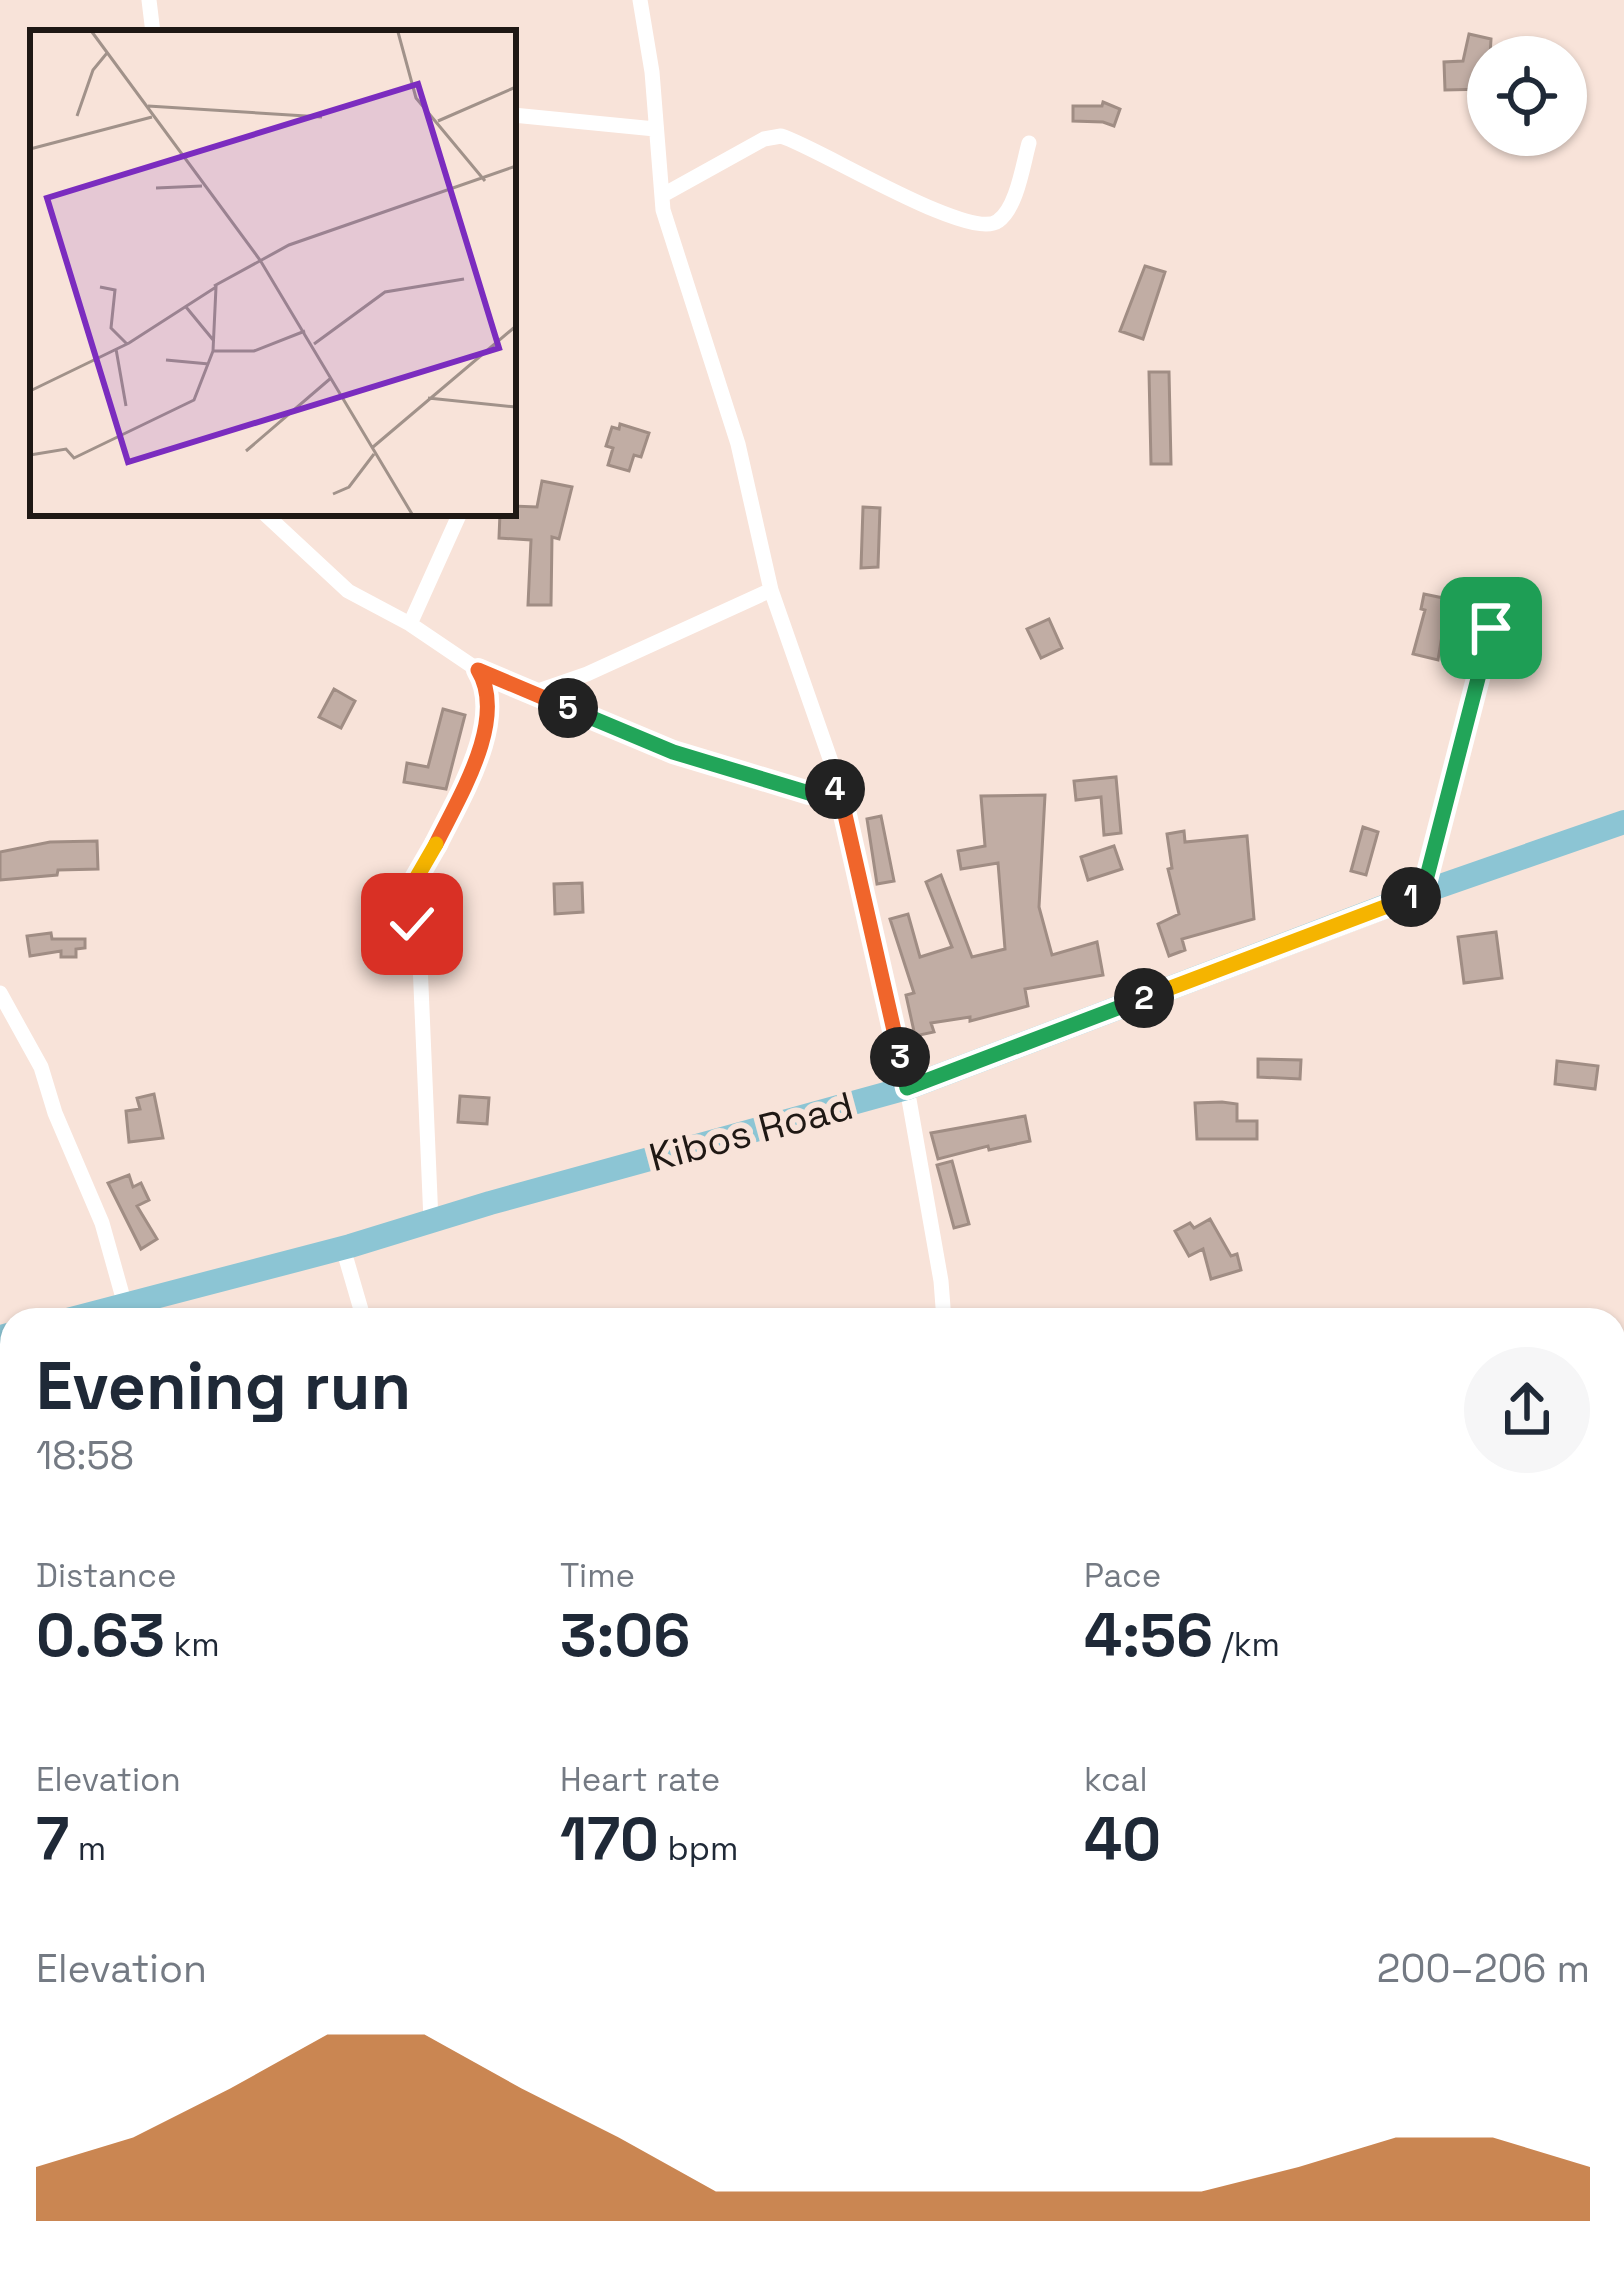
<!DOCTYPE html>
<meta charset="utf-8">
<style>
:root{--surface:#fff;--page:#f6f6f7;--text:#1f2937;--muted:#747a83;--accent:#b45309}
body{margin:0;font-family:"Space Grotesk",sans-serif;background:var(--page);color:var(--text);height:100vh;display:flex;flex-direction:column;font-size:45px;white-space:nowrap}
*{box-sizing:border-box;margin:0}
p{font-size:39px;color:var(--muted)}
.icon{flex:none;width:66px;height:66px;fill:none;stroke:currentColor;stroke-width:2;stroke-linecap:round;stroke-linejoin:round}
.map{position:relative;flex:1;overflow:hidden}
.details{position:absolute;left:0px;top:1308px;width:1626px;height:975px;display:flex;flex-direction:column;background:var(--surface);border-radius:36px 36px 0 0;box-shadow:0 3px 9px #0004}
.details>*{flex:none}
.tools{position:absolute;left:1467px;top:36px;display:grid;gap:24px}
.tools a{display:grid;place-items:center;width:120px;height:120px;border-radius:50%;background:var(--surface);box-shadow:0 3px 9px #0004;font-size:60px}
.pin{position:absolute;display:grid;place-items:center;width:102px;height:102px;color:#fff;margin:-51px;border-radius:24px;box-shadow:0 6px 18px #0006}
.km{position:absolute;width:60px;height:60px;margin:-30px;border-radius:50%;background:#222;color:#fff;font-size:33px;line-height:60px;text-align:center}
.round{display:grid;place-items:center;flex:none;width:126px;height:126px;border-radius:63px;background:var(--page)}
.head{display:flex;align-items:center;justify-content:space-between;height:204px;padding:0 36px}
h1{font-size:66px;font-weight:700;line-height:90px}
.metrics{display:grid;grid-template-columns:repeat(3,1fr);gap:18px;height:204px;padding:12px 36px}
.metrics div{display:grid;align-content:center}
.metrics b{font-size:60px;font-weight:700}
.metrics small{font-size:33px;font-weight:400}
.metrics p{font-size:33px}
.chart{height:336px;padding:24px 36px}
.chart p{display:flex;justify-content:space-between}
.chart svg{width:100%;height:216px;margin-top:12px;fill:var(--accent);opacity:.7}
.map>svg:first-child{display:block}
.building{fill:#c1ada4;stroke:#a08d84;stroke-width:3}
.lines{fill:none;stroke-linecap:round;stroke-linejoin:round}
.minor{stroke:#fff;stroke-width:15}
.primary{stroke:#8cc5d4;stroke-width:24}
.split-1-casing{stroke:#fff;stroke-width:24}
.split-2-casing{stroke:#fff;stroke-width:24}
.split-3-casing{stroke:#fff;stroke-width:24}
.split-4-casing{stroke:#fff;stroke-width:24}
.split-5-casing{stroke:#fff;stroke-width:24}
.split-6-casing{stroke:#fff;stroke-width:24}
.split-7-casing{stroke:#fff;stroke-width:24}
.split-1{stroke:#22a559;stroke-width:15}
.split-2{stroke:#f5b400;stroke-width:15}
.split-3{stroke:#22a559;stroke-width:15}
.split-4{stroke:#f0652b;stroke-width:15}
.split-5{stroke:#22a559;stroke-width:15}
.split-6{stroke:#f0652b;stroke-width:15}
.split-7{stroke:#f5b400;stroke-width:15}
.labels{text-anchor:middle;stroke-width:12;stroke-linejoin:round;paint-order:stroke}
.street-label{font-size:39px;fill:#1f1814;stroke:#f8e3d9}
.inset-road{fill:none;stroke:#a1928a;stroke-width:3}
.view{fill:#7b2cbf;fill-opacity:0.15;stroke:#7b2cbf;stroke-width:6}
.inset-edge{fill:none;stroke:#1f1814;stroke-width:6}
</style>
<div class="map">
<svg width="1624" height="2281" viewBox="0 0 1624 2281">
<rect width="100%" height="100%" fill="#f8e3d9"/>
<path class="building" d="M1469 34 1491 39 1488 89 1445 90 1444 62 1463 61Z
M1103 102 1120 109 1114 126 1103 122 1073 121V106H1102Z
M1145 266 1165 272 1143 339 1120 331Z
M1149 372H1169L1171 464H1151Z
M620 424 649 433 641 457 634 455 629 471 608 465 613 448 606 446 612 427 619 429Z
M542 481 572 487 559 539 552 537 551 605H528L531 540 499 538 500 513H513V506L537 507Z
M863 507 880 508 878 567 861 568Z
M1424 594 1448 599 1438 660 1413 654 1425 610 1421 609Z
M1049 619 1062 648 1041 658 1027 629Z
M334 689 355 701 341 728 319 717Z
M443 709 465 715 446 789 404 782 407 763 428 767Z
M1116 777 1121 833 1104 835 1101 797 1076 800 1074 781Z
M1045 795 1039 907 1052 955 1097 942 1103 975 1025 989 1028 1006 970 1021V1017L931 1023 934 1032 915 1036 906 995 914 993 890 919 908 914 920 957 952 947 926 882 941 875 972 957 1005 949 998 863 961 869 958 851 985 846 981 796Z
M881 816 894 881 877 884 867 819Z
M1363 827 1378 832 1366 875 1351 871Z
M1184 831 1185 842 1247 836 1254 919 1182 939 1185 950 1169 956 1158 924 1179 914 1168 869 1172 868 1167 834Z
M97 841 98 869 58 870 57 875 0 880V852L50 842Z
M1114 846 1122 869 1088 880 1081 857Z
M582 883 583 912 555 914 554 884Z
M1496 932 1502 978 1464 983 1458 937Z
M51 933 52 939H85V948L76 949V957H61V951L30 956 27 936Z
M1258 1059 1301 1060 1300 1079 1258 1077Z
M1557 1061 1598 1066 1595 1089 1555 1084Z
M154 1094 163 1138 129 1142 126 1111 140 1109 137 1098Z
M460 1096 489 1098 487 1124 458 1122Z
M1222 1102 1237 1104V1121H1257V1139H1197L1195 1103Z
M1025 1116 1030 1141 989 1150 988 1146 938 1159 931 1133Z
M952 1161 969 1224 954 1228 937 1165Z
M129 1175 133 1187 141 1183 149 1200 137 1206 157 1239 141 1249 108 1183Z
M1210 1219 1231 1256 1237 1254 1241 1270 1211 1279 1203 1249 1189 1256 1175 1231 1190 1223 1194 1228Z"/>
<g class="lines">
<path class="minor" d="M149 0 153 33
M513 115 655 129
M663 195 764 139 781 136C818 147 969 242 998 221 1017 208 1023 164 1029 143
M264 513 348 591 410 624 478 670 673 752 809 793 829 796 834 791 835 773 771 590 738 444 663 210 652 72 640 0
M410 624 460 513
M532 693 587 674 771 590
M838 784 907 1088 941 1281 944 1320
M1423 892 1491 628
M0 993 41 1067 55 1113 102 1223 125 1305
M431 1221 420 963 408 898 412 882 438 841 485 732 489 694 478 670
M343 1248 364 1320
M1614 1656 1624 1631
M0 2195 12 2221
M1614 2244H1624
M35 2271 40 2281
M961 2281 962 2271
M1486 2281 1504 2271"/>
<path class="primary" d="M67 1320 350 1246 490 1203 907 1088 1423 892 1624 822
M0 1337 12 1334"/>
</g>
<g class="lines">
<defs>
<path id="split-1" d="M1411 897 1423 892 1491 628"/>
<path id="split-2" d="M1144 998 1411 897"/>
<path id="split-3" d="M900 1057 907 1088 1144 998"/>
<path id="split-4" d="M835 789 838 784 900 1057"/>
<path id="split-5" d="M568 708 673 752 809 793 829 796 835 789"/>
<path id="split-6" d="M436 844C459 797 508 719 478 670L568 708"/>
<path id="split-7" d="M412 924 410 889 436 844"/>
</defs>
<use href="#split-1" class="split-1-casing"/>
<use href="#split-2" class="split-2-casing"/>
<use href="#split-3" class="split-3-casing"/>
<use href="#split-4" class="split-4-casing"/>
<use href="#split-5" class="split-5-casing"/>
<use href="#split-6" class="split-6-casing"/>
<use href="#split-7" class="split-7-casing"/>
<use href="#split-1" class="split-1"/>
<use href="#split-2" class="split-2"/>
<use href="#split-3" class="split-3"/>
<use href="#split-4" class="split-4"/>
<use href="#split-5" class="split-5"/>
<use href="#split-6" class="split-6"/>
<use href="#split-7" class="split-7"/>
</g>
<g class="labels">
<g class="street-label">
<text transform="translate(751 1131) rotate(-15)" y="14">Kibos Road</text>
</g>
</g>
<g transform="translate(30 30)">
<rect width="486" height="486" fill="#f8e3d9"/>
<path class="inset-road" d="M62 2 230 230 382 484M368 2 386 68 455 151M118 76 292 87M47 86 63 40 77 23M408 91 486 57M0 119 122 87M126 158 172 156M184 256 259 215 486 136M70 257 85 260 81 298 97 314M156 277 184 311M284 314 355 262 434 249M86 319 96 376M183 321H224L275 301M136 330 179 334M0 361 99 313 186 257 183 321 164 370 44 428 36 419 0 425M398 368 486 377M343 417 486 296M216 421 301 348M303 464 319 457 344 424"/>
<path class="view" d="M388 54 469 318 98 432 17 168Z"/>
<rect width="486" height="486" class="inset-edge"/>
</g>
</svg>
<div class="tools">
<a><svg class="icon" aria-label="locate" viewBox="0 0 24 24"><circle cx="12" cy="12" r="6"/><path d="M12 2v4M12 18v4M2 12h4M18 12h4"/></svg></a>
</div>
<div class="pin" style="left:1491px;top:628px;background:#1e9e55"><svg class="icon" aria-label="arrive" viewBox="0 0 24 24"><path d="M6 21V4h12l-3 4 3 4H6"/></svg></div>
<div class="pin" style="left:412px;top:924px;background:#d93025"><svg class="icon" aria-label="check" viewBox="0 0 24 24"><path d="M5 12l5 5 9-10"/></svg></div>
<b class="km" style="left:1411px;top:897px">1</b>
<b class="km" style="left:1144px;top:998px">2</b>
<b class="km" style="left:900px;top:1057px">3</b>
<b class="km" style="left:835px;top:789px">4</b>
<b class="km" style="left:568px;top:708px">5</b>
<section class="details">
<div class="head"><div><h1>Evening run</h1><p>18:58</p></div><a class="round"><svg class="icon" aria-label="share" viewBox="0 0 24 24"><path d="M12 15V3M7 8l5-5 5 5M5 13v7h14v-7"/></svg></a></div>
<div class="metrics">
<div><p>Distance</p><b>0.63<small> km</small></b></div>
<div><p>Time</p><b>3:06</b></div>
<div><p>Pace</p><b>4:56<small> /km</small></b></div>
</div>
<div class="metrics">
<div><p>Elevation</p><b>7<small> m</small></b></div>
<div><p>Heart rate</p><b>170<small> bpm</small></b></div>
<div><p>kcal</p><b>40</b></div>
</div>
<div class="chart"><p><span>Elevation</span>200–206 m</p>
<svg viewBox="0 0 160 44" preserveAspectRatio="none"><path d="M0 44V33L10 27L20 17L30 6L40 6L50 17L60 27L70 38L80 38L90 38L100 38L110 38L120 38L130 33L140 27L150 27L160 33V44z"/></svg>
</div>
</section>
</div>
